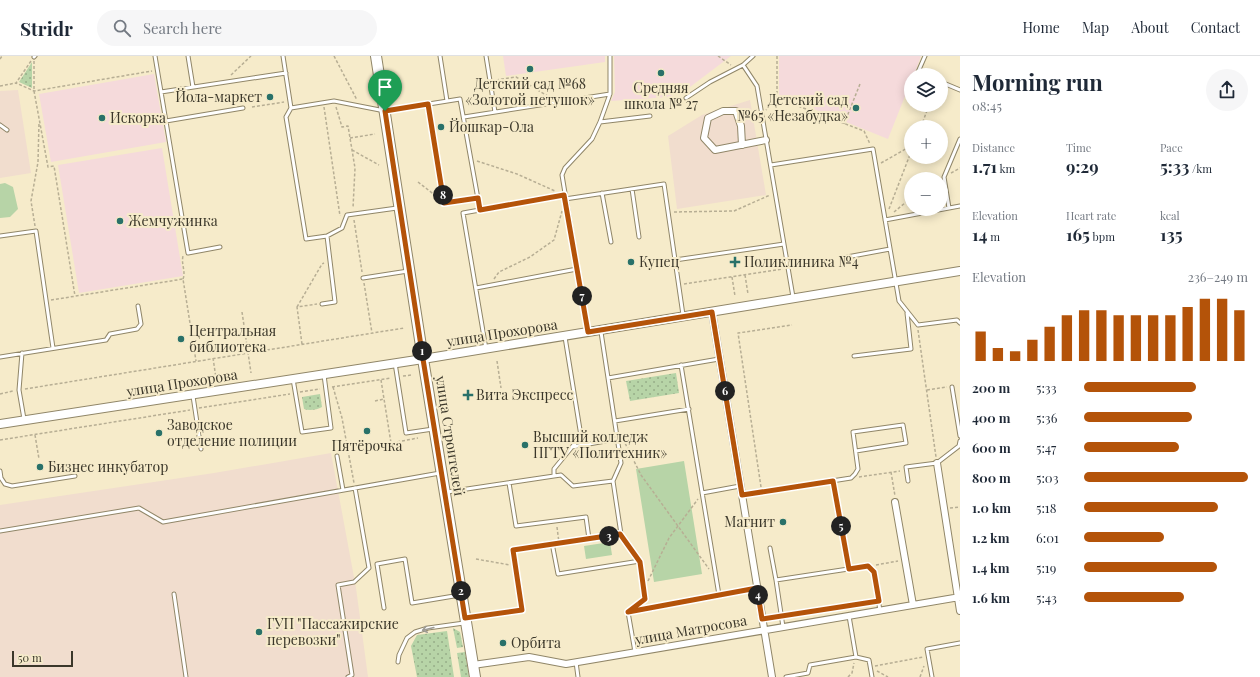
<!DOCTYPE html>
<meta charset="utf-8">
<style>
:root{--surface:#fff;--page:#f6f6f7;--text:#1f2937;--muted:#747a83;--line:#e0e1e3;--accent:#b45309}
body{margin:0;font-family:"Playfair Display",serif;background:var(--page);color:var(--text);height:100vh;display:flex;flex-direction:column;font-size:15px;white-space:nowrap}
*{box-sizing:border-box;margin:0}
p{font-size:13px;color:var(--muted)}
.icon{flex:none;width:22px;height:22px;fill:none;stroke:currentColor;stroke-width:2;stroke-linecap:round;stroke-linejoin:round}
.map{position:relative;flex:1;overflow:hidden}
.drawer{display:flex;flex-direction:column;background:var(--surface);width:300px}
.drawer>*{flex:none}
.tools{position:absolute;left:904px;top:12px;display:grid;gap:8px}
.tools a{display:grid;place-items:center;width:44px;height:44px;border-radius:50%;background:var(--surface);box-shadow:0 2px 10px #0003;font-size:20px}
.scale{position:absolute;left:12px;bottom:10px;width:61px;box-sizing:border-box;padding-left:4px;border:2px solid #3b372a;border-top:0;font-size:11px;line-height:14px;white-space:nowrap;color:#3b372a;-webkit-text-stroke:3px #f6ebca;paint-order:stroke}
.pin{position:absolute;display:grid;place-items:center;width:34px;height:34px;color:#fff;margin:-41px -17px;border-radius:50% 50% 50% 0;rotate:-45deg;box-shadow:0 0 4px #0007}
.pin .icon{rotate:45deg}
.km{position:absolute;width:20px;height:20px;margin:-10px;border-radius:50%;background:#222;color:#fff;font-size:11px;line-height:20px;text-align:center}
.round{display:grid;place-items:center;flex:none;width:42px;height:42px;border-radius:21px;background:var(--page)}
.summary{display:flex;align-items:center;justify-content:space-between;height:68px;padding:0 12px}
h1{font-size:22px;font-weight:700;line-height:30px}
.stats{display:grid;grid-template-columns:repeat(3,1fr);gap:6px;height:68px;padding:4px 12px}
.stats div{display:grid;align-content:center}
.stats b{font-size:17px;font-weight:700}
.stats small{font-size:11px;font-weight:400}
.stats p{font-size:11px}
.chart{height:112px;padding:8px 12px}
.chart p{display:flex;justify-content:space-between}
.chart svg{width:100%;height:72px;margin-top:4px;stroke:var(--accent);stroke-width:6}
ul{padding:0 12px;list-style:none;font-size:13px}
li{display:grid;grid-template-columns:64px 48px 1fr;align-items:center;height:30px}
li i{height:10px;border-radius:5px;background:var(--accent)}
header{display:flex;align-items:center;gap:24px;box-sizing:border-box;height:56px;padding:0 20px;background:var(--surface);border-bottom:1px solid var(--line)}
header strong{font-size:19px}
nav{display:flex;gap:22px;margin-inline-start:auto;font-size:14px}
.search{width:280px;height:36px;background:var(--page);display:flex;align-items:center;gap:10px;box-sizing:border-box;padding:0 14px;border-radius:22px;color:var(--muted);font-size:15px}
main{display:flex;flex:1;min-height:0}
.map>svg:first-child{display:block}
.industrial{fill:#f1ddce}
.education{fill:#f5dadb}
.grass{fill:url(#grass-dots)}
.pitch{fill:#b7d4a7}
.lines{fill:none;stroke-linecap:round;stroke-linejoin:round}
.service-casing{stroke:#908668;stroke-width:5}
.minor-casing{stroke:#908668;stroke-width:8}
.tertiary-casing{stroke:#908668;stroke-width:10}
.primary-casing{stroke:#908668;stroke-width:12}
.path{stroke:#b7ae94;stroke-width:1.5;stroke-dasharray:3 2;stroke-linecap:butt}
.service{stroke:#fff;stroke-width:3}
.minor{stroke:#fff;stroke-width:6}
.tertiary{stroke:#fff;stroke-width:8}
.primary{stroke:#fff;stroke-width:10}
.oneway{stroke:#9d9b94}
.route-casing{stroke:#fff;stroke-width:8}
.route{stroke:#b45309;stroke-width:5}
.poi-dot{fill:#297169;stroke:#f6ebca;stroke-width:1.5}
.labels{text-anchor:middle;stroke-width:4;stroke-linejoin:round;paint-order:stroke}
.poi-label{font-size:14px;fill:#3b372a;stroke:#f6ebca;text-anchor:start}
.street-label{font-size:14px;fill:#3b372a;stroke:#f6ebca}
</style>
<header>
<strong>Stridr</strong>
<div class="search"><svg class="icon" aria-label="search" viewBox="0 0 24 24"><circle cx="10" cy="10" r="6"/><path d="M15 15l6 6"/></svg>Search here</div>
<nav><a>Home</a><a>Map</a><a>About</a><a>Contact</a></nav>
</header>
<main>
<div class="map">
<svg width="960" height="621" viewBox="0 0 960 621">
<defs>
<pattern id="grass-dots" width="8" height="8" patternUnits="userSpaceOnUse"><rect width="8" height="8" fill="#b7d4a7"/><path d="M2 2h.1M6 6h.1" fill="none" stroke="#96ad88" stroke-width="1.8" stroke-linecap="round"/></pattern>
</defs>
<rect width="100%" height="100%" fill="#f6ebca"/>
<path class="industrial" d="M18 34 31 117 0 122V35Z
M750 44 766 139 677 153 668 80 702 59Z
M331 397 356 532 368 621H0V449L214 417Z"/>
<path class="education" d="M503 0H605V6L506 20Z
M614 0H731L686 34 668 41 611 45 615 36Z
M779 0H921L914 19H911V25L888 83 779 39Z
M154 18 166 86 51 106 39 38Z
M162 92 183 220 79 237 58 109Z"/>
<path class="grass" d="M32 6V32L19 26Z
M676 317 679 337 630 345 626 325Z
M320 338 322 351C317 354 309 355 304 353L302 341Z
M453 572 460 576 463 591 457 592Z
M447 575 454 621H417L411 590 417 579Z
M465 596 469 621H461L457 597Z"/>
<path class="pitch" d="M5 127 13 131 18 153 10 161 0 162V128Z
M684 405 702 518 654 526 636 413Z
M610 486 612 499 586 503 584 490Z"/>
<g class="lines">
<defs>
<path id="service" d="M155 0 188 197 220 191
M188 0 193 31
M283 0 291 52 286 61 306 183 327 180 342 172 347 159 397 152
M440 0 447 45
M486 0 495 56
M34 1 35 0
M743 9 757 30 793 241
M924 19 918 16 925 0
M941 26 960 34
M161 36 286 17
M686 42 710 26 743 9 753 0
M291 52 334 45 385 55 460 43 480 154
M464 61 610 38
M166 65 243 52
M600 66 650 60
M0 69 7 74
M771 109 873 93 899 245 918 269 957 264 960 267
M632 133 639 181
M602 137 611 186
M565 143 664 128 683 259
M949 152 944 121 960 83
M885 164 960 150
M0 180 36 175 53 292
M847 201 890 193
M675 204 784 188
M363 222 408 215
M476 232 577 213
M322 248 335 246 327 180
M588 275 562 119 565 112 592 83 600 66 610 38V0
M601 276 621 407 613 425
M486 293 463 157 564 139
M22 297 19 334 24 363
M854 300 911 293 907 257
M0 301 106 284 110 278 137 273 141 268 138 250
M395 307 406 377 433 373
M681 309 719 539
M608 322 719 303
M293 323 302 376 331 372 324 319
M952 331 960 380
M193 340 201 393
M615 365 689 353
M572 391 617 383
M337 400 343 434
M0 415 1 422 5 428 12 430 75 420
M554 420V413L581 380 565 281
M833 425 849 513
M908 425 906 411 937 407 959 390 960 385
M447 436 554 420 561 419 573 430 613 425 621 478 589 483 586 461 516 470 509 427
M702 437 740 430
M742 439 851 422 855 418 858 413 853 376 903 369 906 387 856 395
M0 475 139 452 163 466 440 417
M621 478 640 505
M770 492 776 524
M174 538 186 621
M384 552 377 508 405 503 412 547 460 539
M630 556 757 532
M849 560 856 601
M467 562 522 554 513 494 552 487 558 518 640 505 645 543 628 556 635 596
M783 571 776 524 868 510 874 516 880 555
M398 606 399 599 407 582 415 576 428 572 464 567
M576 606 578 621
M348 621 352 619 338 529 354 526 369 512 355 432
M786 621 808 617 810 609 856 601 869 604 872 621
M932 621 927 593 960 587"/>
<path id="minor" d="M742 89 741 70 736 55H723L708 62 704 82 715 94 766 84
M712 256 772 621
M937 407 960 555
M895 446 913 549
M473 609 529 601 566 608 960 541"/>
<path id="tertiary" d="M0 368 423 303 960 215"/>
<path id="primary" d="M376 0 423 303 475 621"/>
</defs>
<use href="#service" class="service-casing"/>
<use href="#minor" class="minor-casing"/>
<use href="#tertiary" class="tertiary-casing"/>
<use href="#primary" class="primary-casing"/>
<path class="path" d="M334 0 357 44
M718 0 731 9
M777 0V42L864 75 870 88
M0 3 2 0
M31 5 16 27 34 35 152 15
M34 5V35L48 111 54 110 75 240
M231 19 251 0
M496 24 516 21 551 42
M0 30 16 27
M252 51 284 46
M324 51 340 160
M336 51 342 71 348 70 355 112 353 152
M429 53 445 147 472 143
M766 54 777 42
M844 68 860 28
M921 71 929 49
M350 82 375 78
M352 94 379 109
M477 105 517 118 555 135
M881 107 911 90
M951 117 960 112
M418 126 445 147
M889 153 911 96
M674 156 734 155 770 139
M894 156 911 142
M354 164 362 216
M35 170 31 145 38 106 39 66
M745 219 748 238
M732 221 735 240
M183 223C186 216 181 208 183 200
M494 223 499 216 530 201 554 184 562 155
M364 227 372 277
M684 228 783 213
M51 244 183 223 196 305
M297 251 322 208 324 207
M242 256 251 317
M918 274 936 401
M302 288 297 251 317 248
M213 302 216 322
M497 305 501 332
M403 320 412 319
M381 324 391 387 418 382
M332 331 391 322
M333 331 342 362 354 427
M25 333 404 272
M927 334 947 331
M300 336 320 333
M0 338 13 335
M375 345 384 343
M199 352 290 338
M35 379 39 403
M623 383 641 419 709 513
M0 384 190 354
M891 416 895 440
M859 421 900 415
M761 431 738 277 792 269
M950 452 960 451
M557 471 559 487
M556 487 584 483
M476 503 510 509
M876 509 898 505
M648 525 669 482 698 443
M786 559 873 546
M875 610 923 601
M877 615 888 621
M848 621 852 617 854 607
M920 621 924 610"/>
<use href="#service" class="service"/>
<use href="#minor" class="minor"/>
<use href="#tertiary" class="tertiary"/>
<use href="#primary" class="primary"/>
</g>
<defs><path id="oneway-shaft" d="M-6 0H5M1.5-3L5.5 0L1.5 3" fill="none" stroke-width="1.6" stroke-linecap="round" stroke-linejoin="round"/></defs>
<use class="oneway" href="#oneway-shaft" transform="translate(428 573) rotate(166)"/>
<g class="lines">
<defs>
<path id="route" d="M428 48 444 147 478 142 480 154 564 139 588 276 712 256 742 439 833 425 849 513 868 510 874 516 879 545 762 563 757 532 628 556 645 543 640 506 620 478 513 494 522 554 465 562 423 303 385 55Z"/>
</defs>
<use href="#route" class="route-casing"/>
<use href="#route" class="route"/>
</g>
<g class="poi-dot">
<circle cx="530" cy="13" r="4"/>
<circle cx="661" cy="17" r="4"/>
<circle cx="270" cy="41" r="4"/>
<circle cx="856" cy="52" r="4"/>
<circle cx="102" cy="62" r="4"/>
<circle cx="441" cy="71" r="4"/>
<circle cx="120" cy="165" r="4"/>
<circle cx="631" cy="206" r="4"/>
<path d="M733 200h4v4h4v4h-4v4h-4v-4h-4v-4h4z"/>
<circle cx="181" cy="283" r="4"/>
<path d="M466 333h4v4h4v4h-4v4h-4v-4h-4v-4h4z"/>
<circle cx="367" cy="375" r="4"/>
<circle cx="159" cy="377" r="4"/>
<circle cx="525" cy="389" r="4"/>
<circle cx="40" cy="411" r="4"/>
<circle cx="783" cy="466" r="4"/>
<circle cx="259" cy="576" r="4"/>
<circle cx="503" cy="587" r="4"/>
</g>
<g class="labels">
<g class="poi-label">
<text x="530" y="33" text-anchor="middle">Детский сад №68<tspan x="530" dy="16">«Золотой петушок»</tspan></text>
<text x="661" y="37" text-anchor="middle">Средняя<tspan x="661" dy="16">школа № 27</tspan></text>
<text x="262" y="46" text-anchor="end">Йола-маркет</text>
<text x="848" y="49" text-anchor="end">Детский сад<tspan x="848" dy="16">№65 «Незабудка»</tspan></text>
<text x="110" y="67">Искорка</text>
<text x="449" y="76">Йошкар-Ола</text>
<text x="128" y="170">Жемчужинка</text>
<text x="639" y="211">Купец</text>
<text x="744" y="211">Поликлиника №4</text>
<text x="189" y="280">Центральная<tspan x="189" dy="16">библиотека</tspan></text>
<text x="476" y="344">Вита Экспресс</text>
<text x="167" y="374">Заводское<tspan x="167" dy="16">отделение полиции</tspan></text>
<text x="533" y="386">Высший колледж<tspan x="533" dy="16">ПГТУ «Политехник»</tspan></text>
<text x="367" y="395" text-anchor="middle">Пятёрочка</text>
<text x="48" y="416">Бизнес инкубатор</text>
<text x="775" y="471" text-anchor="end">Магнит</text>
<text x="267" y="573">ГУП "Пассажирские<tspan x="267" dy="16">перевозки"</tspan></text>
<text x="511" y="592">Орбита</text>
</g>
<g class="street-label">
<text transform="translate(502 277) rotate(-9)" y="5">улица Прохорова</text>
<text transform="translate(182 327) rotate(-9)" y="5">улица Прохорова</text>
<text transform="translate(450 380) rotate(81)" y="5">улица Строителей</text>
<text transform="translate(691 574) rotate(-10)" y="5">улица Матросова</text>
</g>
</g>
</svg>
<div class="tools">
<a><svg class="icon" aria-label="layers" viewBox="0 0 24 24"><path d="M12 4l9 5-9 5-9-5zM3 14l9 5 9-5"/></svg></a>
<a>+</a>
<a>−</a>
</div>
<div class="scale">50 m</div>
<div class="pin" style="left:385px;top:55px;background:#1e9e55"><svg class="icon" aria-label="arrive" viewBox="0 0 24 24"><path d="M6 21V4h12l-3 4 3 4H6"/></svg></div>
<b class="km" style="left:422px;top:295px">1</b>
<b class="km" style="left:461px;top:535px">2</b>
<b class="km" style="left:609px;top:480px">3</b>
<b class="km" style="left:758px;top:539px">4</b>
<b class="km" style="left:841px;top:470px">5</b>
<b class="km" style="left:725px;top:335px">6</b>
<b class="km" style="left:582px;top:240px">7</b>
<b class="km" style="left:443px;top:139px">8</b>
</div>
<section class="drawer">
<div class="summary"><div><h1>Morning run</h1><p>08:45</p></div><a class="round"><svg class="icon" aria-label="share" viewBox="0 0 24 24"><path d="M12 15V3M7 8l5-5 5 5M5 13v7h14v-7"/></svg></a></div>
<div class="stats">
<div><p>Distance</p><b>1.71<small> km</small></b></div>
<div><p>Time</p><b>9:29</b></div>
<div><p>Pace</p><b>5:33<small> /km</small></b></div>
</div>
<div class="stats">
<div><p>Elevation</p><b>14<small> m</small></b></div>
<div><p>Heart rate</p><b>165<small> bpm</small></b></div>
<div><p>kcal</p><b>135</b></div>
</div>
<div class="chart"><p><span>Elevation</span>236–249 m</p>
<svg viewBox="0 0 160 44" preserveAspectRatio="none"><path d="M5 44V26M15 44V36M25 44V38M35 44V31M45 44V23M55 44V16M65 44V13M75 44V13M85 44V16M95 44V16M105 44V16M115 44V16M125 44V11M135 44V6M145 44V6M155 44V13"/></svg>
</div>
<ul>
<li><b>200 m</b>5:33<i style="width:68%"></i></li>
<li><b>400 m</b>5:36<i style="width:66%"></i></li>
<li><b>600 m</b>5:47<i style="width:58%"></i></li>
<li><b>800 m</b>5:03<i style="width:100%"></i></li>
<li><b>1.0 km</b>5:18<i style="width:82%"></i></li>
<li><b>1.2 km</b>6:01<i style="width:49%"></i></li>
<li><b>1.4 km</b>5:19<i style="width:81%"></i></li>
<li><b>1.6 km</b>5:43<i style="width:61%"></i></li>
</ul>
</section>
</main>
